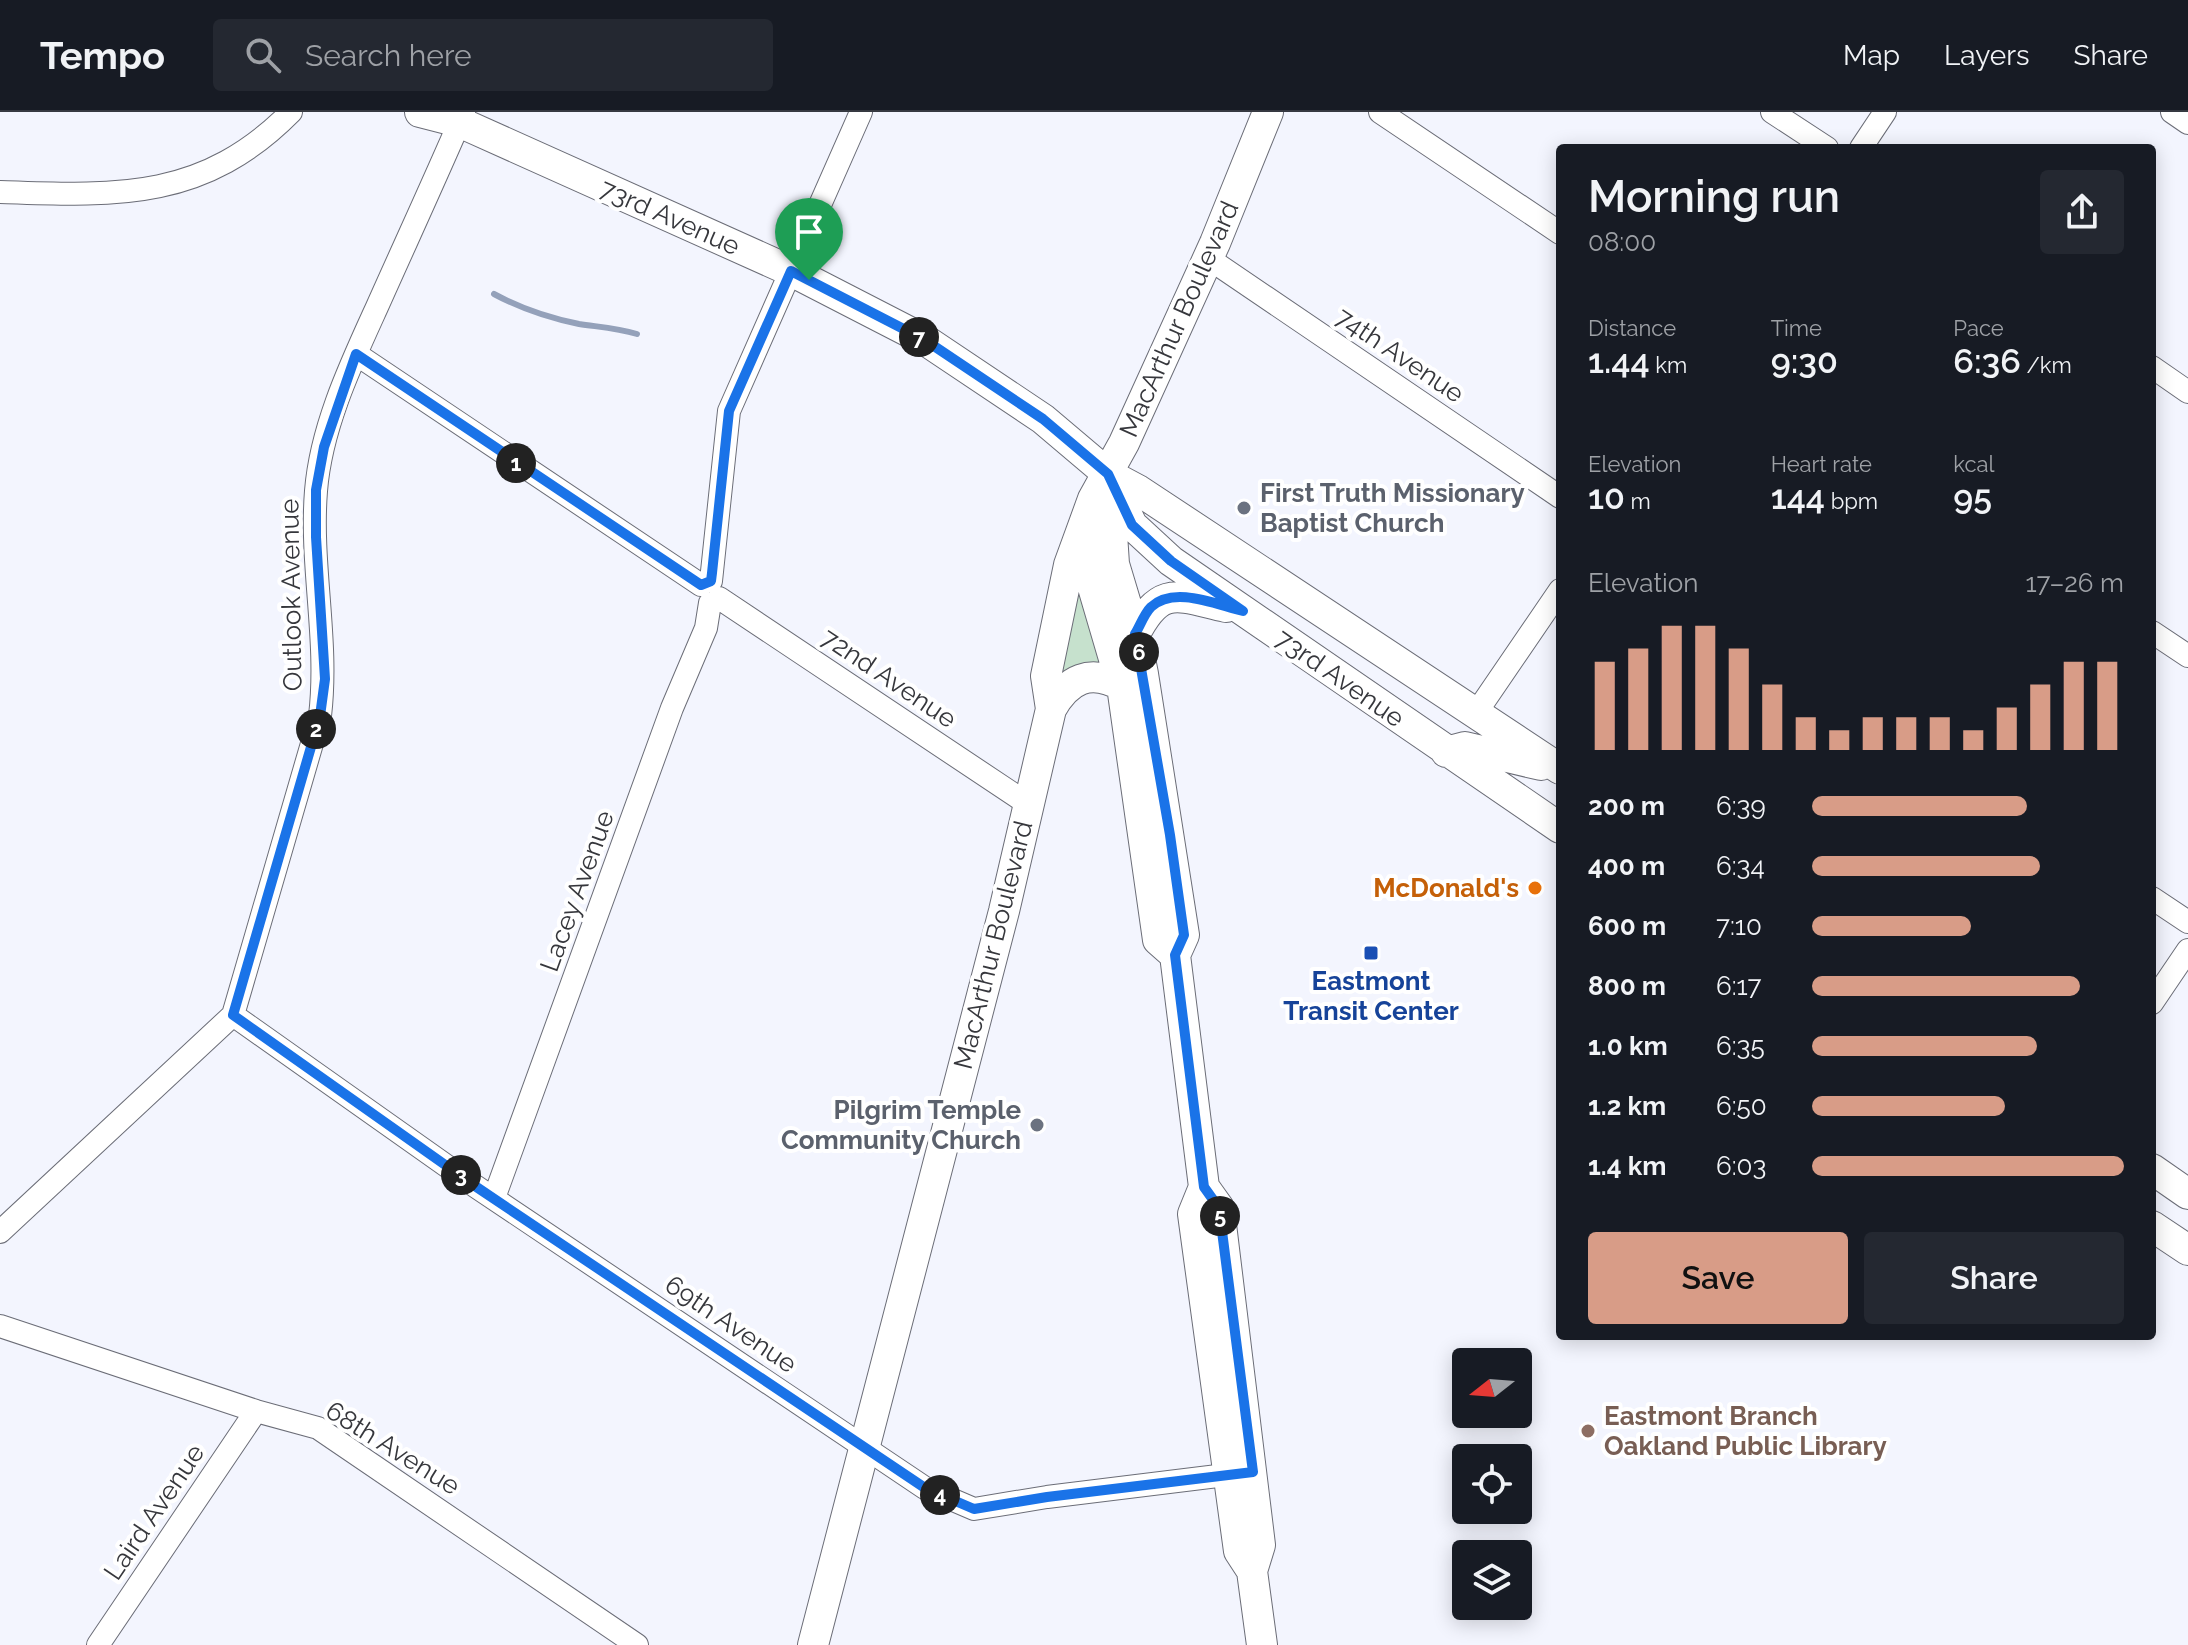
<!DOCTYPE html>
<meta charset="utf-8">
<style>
:root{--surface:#171b24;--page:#242831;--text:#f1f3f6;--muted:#9ea1a6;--line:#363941;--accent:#d89c87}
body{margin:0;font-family:Raleway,sans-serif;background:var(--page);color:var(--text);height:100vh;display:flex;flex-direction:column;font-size:30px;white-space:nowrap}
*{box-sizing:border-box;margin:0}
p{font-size:26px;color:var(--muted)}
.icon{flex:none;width:44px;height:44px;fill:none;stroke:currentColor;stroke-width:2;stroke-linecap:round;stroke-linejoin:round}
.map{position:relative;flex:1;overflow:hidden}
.panel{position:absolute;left:1556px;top:32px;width:600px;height:1196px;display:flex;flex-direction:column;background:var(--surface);border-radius:8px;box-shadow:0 4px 20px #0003}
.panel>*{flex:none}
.needle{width:52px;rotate:253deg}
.fabs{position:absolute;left:1452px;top:1236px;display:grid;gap:16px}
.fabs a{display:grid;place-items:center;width:80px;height:80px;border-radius:8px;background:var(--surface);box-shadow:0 4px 20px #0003;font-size:40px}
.pin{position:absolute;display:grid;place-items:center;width:68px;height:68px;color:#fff;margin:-82px -34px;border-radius:50% 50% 50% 0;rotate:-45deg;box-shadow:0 0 8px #0007}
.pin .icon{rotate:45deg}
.km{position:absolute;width:40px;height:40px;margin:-20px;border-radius:50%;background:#222;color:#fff;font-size:22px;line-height:40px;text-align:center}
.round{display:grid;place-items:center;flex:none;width:84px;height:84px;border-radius:8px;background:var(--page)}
.headline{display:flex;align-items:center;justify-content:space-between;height:136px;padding:0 32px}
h1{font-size:44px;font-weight:600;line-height:60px}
.stats{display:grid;grid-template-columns:repeat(3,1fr);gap:12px;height:136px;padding:8px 32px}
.stats div{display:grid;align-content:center}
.stats b{font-size:34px;font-weight:600}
.stats small{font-size:22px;font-weight:400}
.stats p{font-size:22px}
.chart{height:224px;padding:16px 32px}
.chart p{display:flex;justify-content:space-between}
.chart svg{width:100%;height:144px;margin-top:8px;stroke:var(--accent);stroke-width:6}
.action{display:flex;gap:16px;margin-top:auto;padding:16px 32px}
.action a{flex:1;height:92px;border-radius:8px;background:var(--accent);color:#111;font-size:32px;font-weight:600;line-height:92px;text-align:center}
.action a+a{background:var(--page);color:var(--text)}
ul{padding:0 32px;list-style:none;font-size:26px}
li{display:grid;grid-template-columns:128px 96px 1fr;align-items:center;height:60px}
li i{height:20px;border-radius:10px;background:var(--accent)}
header{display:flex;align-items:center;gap:48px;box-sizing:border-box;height:112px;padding:0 40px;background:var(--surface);border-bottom:2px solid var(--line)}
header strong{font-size:38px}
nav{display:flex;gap:44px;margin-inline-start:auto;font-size:28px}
.search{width:560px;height:72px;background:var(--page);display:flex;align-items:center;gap:20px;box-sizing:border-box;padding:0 28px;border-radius:8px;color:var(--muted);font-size:30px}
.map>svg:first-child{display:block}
.green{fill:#c6e1cd}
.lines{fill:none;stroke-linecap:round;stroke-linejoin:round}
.stream{stroke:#94a1ba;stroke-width:6}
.street-casing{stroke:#6b6d77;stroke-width:24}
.secondary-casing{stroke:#6b6d77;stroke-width:32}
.street{stroke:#fff;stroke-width:22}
.secondary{stroke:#fff;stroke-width:30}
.route-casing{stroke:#fff;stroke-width:16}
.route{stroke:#1a73e8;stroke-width:10}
.worship-dot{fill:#6b7280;stroke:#fff;stroke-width:3}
.food-dot{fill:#e8710a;stroke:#fff;stroke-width:3}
.transit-dot{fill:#1a4fb4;stroke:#fff;stroke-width:3}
.education-dot{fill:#8d6e63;stroke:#fff;stroke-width:3}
.labels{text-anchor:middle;stroke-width:8;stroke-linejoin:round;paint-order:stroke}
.street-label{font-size:26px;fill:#36373c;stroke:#fff}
.worship-label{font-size:26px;font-weight:bold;fill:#5b616d;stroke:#fff;text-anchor:start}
.food-label{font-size:26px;font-weight:bold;fill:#c56008;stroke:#fff;text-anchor:end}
.transit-label{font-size:26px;font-weight:bold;fill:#164399;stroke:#fff}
.education-label{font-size:26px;font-weight:bold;fill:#785e54;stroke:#fff;text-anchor:start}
</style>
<header>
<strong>Tempo</strong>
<div class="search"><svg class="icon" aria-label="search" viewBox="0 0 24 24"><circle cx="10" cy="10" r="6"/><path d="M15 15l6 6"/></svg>Search here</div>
<nav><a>Map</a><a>Layers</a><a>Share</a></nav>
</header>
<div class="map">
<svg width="2188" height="1533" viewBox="0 0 2188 1533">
<rect width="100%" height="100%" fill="#f3f5fe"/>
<path class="green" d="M1078 470 1104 554 1076 553 1056 564Z"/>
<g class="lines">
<path class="stream" d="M494 182C520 196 549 206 579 212 599 215 617 216 637 222"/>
<defs>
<path id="street" d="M1380 0 1560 121
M1772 0 1827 36
M2172 0 2188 11
M1861 36 1885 0
M0 80C116 84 203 89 291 0
M1208 146 1560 385
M356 242 701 473
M2152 255 2188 280
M711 469 729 299 861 0
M719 486 1028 692
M2152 520 2188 544
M1476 601 1560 478
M2152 786 2188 810
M2152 891 2188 838
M233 903 475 1074 925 1376 974 1397 1047 1385 1242 1361
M494 1086 672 596 706 516 710 491
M0 1120 233 903 320 604C329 528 310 454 316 379 321 315 351 252 377 195 406 130 436 65 464 0
M0 1214 256 1299 318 1316 637 1533
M98 1533 256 1299"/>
<path id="secondary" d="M420 0 459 10 791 159 925 228 1043 307 1108 362 1138 378 1560 657
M1108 362 1114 452 1135 522 1143 562 1184 823 1175 843 1204 1075 1219 1096 1260 1433 1252 1459 1262 1533
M1114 375 1132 413 1171 449 1560 716
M1085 420 1090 465 1122 574 1158 828 1175 843
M1135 522C1161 472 1177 484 1226 495
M1051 597 1046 564 1069 453 1093 387 1124 331 1215 131 1268 0
M1446 640 1465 635 1541 653
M2152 1057 2188 1082
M1204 1075 1193 1102 1239 1439 1252 1459
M2152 1114 2188 1138
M813 1533 1004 799 1051 597C1068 567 1090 556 1122 574"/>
</defs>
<use href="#street" class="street-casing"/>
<use href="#secondary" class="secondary-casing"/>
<use href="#street" class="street"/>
<use href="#secondary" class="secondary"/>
</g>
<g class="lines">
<defs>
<path id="route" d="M791 159 925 228 1043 307 1108 362 1132 413 1171 449 1243 499C1217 493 1174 473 1151 495 1144 502 1140 514 1135 522L1170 723 1184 823 1175 843 1204 1075 1219 1096 1253 1360 1047 1385 974 1397 925 1376 475 1074 233 903 320 604 325 567 316 425V378L324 335 356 242 701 473 711 469 712 461 729 299Z"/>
</defs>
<use href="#route" class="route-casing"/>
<use href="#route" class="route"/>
</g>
<g class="worship-dot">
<circle cx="1244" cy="396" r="8"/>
<circle cx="1037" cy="1013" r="8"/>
</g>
<circle class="food-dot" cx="1535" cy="776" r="8"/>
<rect class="transit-dot" x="1363" y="833" width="16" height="16" rx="4"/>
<circle class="education-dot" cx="1588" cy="1319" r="8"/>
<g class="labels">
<g class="street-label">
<text transform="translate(670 105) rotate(24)" y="9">73rd Avenue</text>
<text transform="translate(1179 207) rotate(-66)" y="9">MacArthur Boulevard</text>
<text transform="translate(1400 243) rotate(34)" y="9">74th Avenue</text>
<text transform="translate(291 483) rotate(-91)" y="9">Outlook Avenue</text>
<text transform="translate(889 566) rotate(34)" y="9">72nd Avenue</text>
<text transform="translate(1340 566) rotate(35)" y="9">73rd Avenue</text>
<text transform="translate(577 779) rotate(-70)" y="9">Lacey Avenue</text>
<text transform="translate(993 833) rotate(-76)" y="9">MacArthur Boulevard</text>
<text transform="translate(731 1212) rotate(34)" y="9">69th Avenue</text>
<text transform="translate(393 1336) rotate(32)" y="9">68th Avenue</text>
<text transform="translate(154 1400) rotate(-56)" y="9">Laird Avenue</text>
</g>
<g class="worship-label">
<text x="1260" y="390">First Truth Missionary<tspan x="1260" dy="30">Baptist Church</tspan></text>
<text x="1021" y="1007" text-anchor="end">Pilgrim Temple<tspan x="1021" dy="30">Community Church</tspan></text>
</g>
<g class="food-label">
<text x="1519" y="785">McDonald's</text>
</g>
<g class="transit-label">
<text x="1371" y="878">Eastmont<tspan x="1371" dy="30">Transit Center</tspan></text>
</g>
<g class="education-label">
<text x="1604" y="1313">Eastmont Branch<tspan x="1604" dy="30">Oakland Public Library</tspan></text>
</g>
</g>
</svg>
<div class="fabs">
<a><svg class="needle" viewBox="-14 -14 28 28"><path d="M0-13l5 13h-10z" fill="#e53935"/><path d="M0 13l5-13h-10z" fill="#9ea1a6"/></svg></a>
<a><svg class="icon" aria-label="locate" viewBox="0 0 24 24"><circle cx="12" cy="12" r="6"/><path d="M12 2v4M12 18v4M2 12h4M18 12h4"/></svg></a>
<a><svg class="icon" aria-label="layers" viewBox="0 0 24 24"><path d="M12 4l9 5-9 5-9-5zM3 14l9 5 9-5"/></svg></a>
</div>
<div class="pin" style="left:809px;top:168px;background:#1e9e55"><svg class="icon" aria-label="arrive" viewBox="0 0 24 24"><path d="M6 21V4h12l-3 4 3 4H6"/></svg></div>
<b class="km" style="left:516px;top:351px">1</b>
<b class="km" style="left:316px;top:617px">2</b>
<b class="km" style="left:461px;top:1063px">3</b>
<b class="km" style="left:940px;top:1383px">4</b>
<b class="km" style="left:1220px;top:1104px">5</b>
<b class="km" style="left:1139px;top:540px">6</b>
<b class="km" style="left:919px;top:225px">7</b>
<section class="panel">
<div class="headline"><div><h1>Morning run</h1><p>08:00</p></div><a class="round"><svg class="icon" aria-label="share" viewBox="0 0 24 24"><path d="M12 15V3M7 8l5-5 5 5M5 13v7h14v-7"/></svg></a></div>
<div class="stats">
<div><p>Distance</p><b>1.44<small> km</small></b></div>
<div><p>Time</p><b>9:30</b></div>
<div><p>Pace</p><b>6:36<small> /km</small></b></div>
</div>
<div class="stats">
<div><p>Elevation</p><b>10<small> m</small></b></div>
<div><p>Heart rate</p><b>144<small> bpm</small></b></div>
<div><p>kcal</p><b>95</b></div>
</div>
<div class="chart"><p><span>Elevation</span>17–26 m</p>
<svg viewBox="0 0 160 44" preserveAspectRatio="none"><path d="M5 44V17M15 44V13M25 44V6M35 44V6M45 44V13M55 44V24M65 44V34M75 44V38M85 44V34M95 44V34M105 44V34M115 44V38M125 44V31M135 44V24M145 44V17M155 44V17"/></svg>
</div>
<ul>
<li><b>200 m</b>6:39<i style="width:69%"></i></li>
<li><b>400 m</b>6:34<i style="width:73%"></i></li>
<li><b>600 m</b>7:10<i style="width:51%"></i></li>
<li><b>800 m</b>6:17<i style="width:86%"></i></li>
<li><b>1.0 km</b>6:35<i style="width:72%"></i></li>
<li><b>1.2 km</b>6:50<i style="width:62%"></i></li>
<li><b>1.4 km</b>6:03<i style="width:100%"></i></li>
</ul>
<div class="action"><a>Save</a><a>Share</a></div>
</section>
</div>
